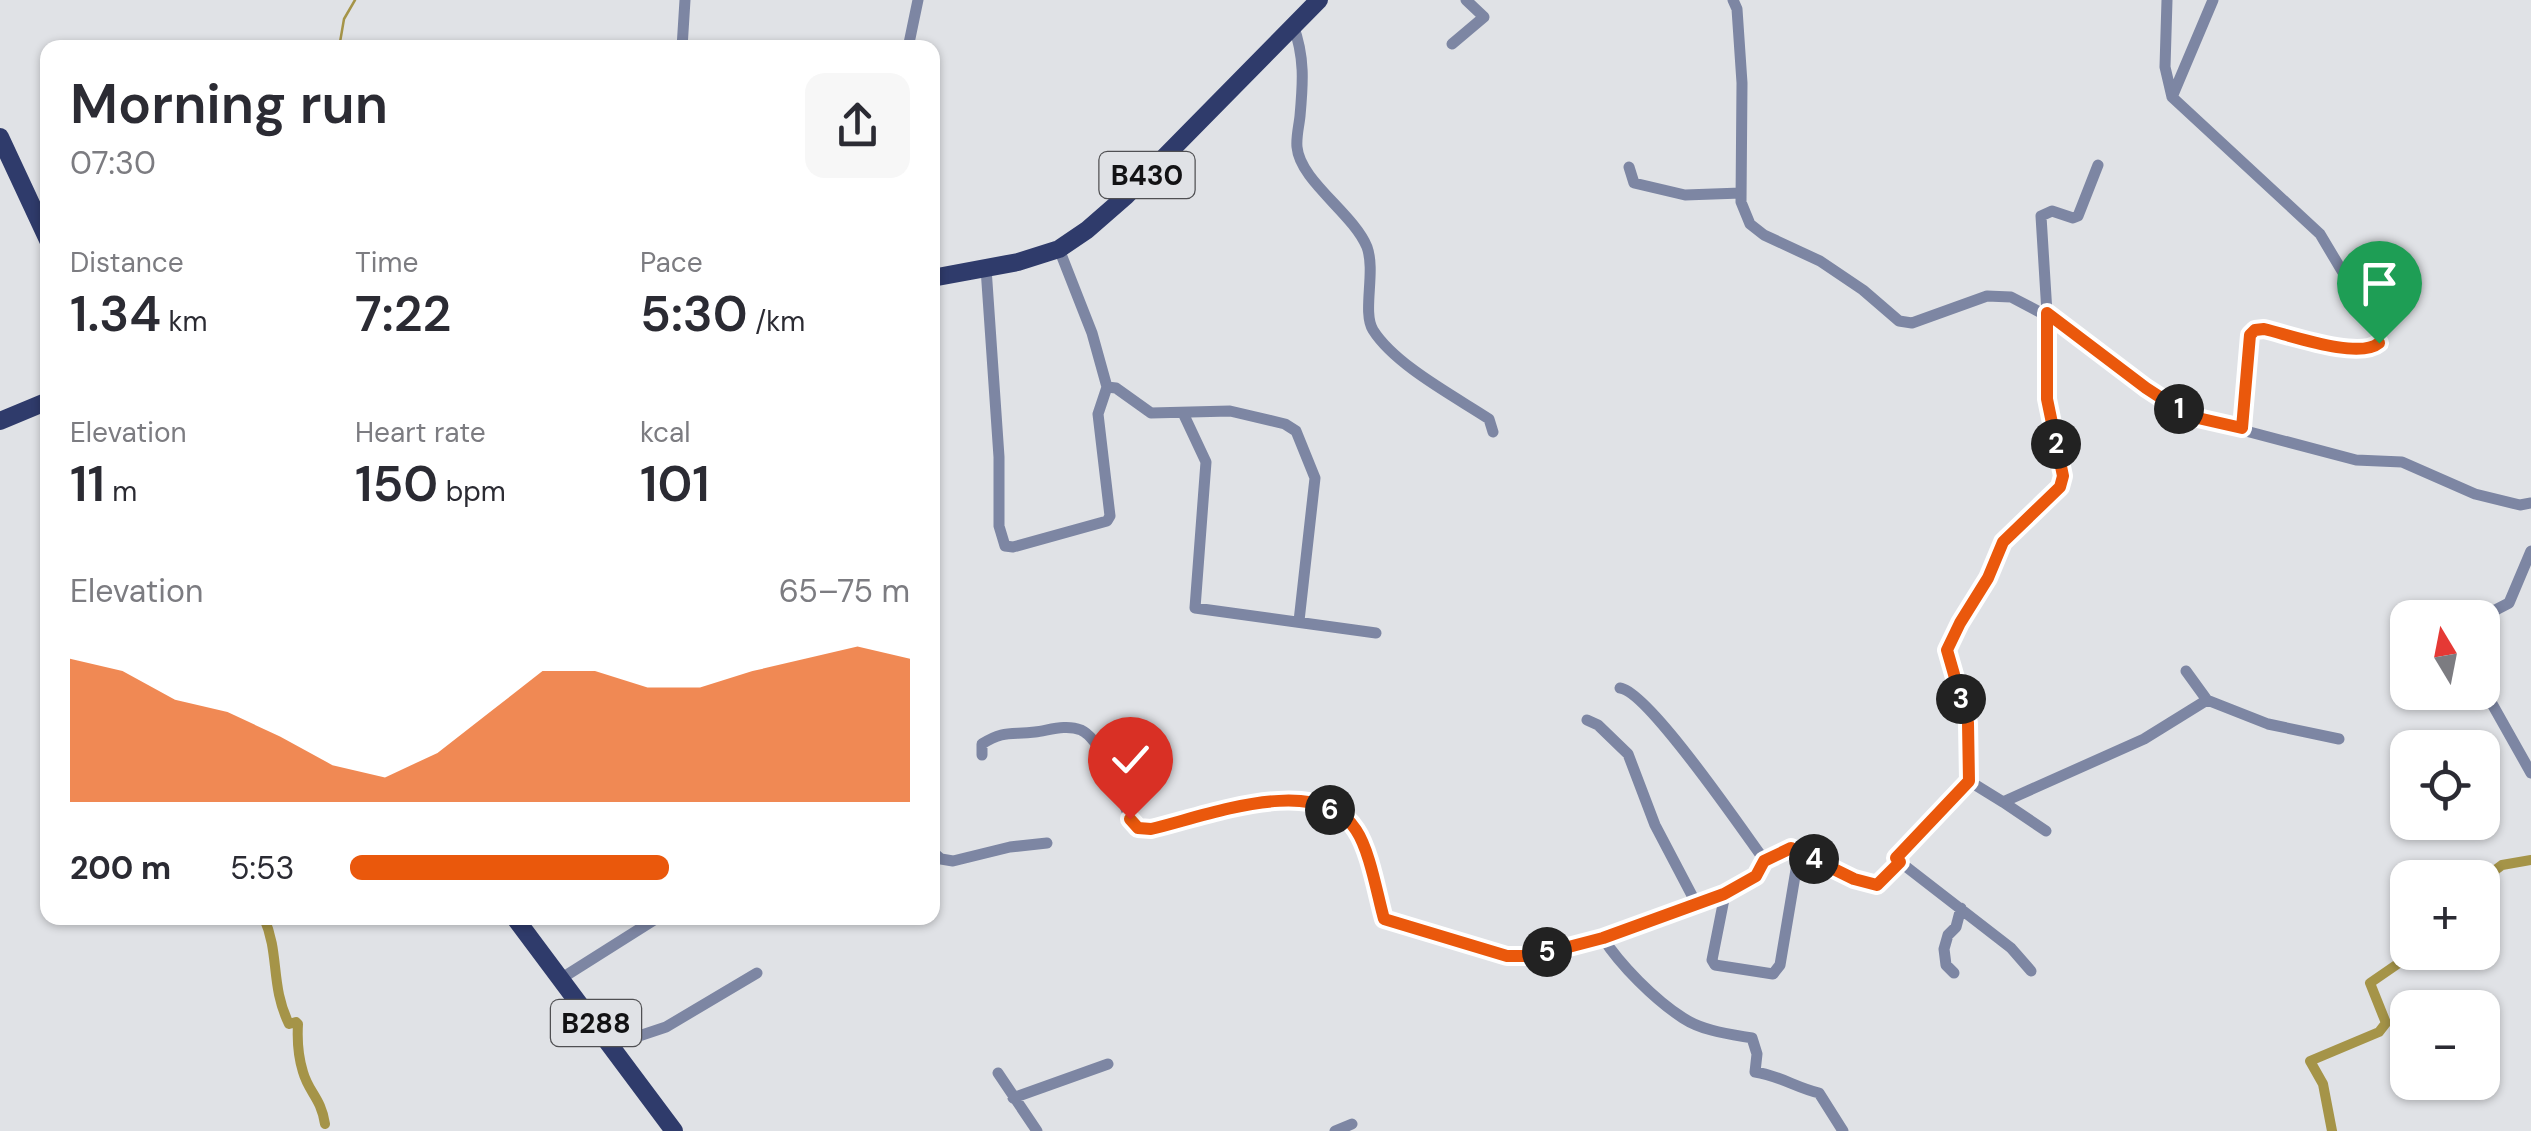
<!DOCTYPE html>
<meta charset="utf-8">
<style>
:root{--surface:#fff;--page:#f7f7f7;--text:#2b2b33;--muted:#7c7c81;--accent:#ea580c}
body{margin:0;font-family:"DM Sans",sans-serif;background:var(--page);color:var(--text);height:100vh;display:flex;flex-direction:column;font-size:38px;white-space:nowrap}
*{box-sizing:border-box;margin:0}
p{font-size:32px;color:var(--muted)}
.icon{flex:none;width:55px;height:55px;fill:none;stroke:currentColor;stroke-width:2;stroke-linecap:round;stroke-linejoin:round}
.map{position:relative;flex:1;overflow:hidden}
.sheet{position:absolute;left:40px;top:40px;width:900px;height:885px;display:flex;flex-direction:column;background:var(--surface);border-radius:20px;box-shadow:0 2px 8px #0004}
.sheet>*{flex:none}
.needle{width:65px;rotate:350deg}
.tools{position:absolute;left:2390px;top:600px;display:grid;gap:20px}
.tools a{display:grid;place-items:center;width:110px;height:110px;border-radius:20px;background:var(--surface);box-shadow:0 2px 8px #0004;font-size:50px}
.pin{position:absolute;display:grid;place-items:center;width:85px;height:85px;color:#fff;margin:-102px -42px;border-radius:50% 50% 50% 0;rotate:-45deg;box-shadow:0 0 10px #0007}
.pin .icon{rotate:45deg}
.km{position:absolute;width:50px;height:50px;margin:-25px;border-radius:50%;background:#222;color:#fff;font-size:28px;line-height:50px;text-align:center}
.round{display:grid;place-items:center;flex:none;width:105px;height:105px;border-radius:20px;background:var(--page)}
.headline{display:flex;align-items:center;justify-content:space-between;height:170px;padding:0 30px}
h1{font-size:55px;font-weight:600;line-height:75px}
.figures{display:grid;grid-template-columns:repeat(3,1fr);gap:15px;height:170px;padding:10px 30px}
.figures div{display:grid;align-content:center}
.figures b{font-size:50px;font-weight:600}
.figures small{font-size:28px;font-weight:400}
.figures p{font-size:28px}
.chart{height:280px;padding:20px 30px}
.chart p{display:flex;justify-content:space-between}
.chart svg{width:100%;height:180px;margin-top:10px;fill:var(--accent);opacity:.7}
ul{padding:0 30px;list-style:none;font-size:32px}
li{display:grid;grid-template-columns:160px 120px 1fr;align-items:center;height:75px}
li i{height:25px;border-radius:12px;background:var(--accent)}
.map>svg:first-child{display:block}
.lines{fill:none;stroke-linecap:round;stroke-linejoin:round}
.stream{stroke:#a59448;stroke-width:2.5}
.canal{stroke:#a59448;stroke-width:10}
.minor{stroke:#7d86a3;stroke-width:11}
.primary{stroke:#2f3b6b;stroke-width:18}
.route-casing{stroke:#fff;stroke-width:20}
.route{stroke:#ea580c;stroke-width:12}
.labels{text-anchor:middle;stroke-width:8;stroke-linejoin:round;paint-order:stroke}
.shield{fill:#e0e2e6;stroke:#505053;stroke-width:2.5}
.shield-label{font-size:28px;font-weight:bold;fill:#121214}
</style>
<div class="map">
<svg width="2531" height="1131" viewBox="0 0 2531 1131">
<rect width="100%" height="100%" fill="#e0e2e6"/>
<g class="lines">
<path class="stream" d="M339 48 344 19 355 0"/>
<path class="canal" d="M2482 880 2502 865 2531 860
M264 918C280 954 270 985 289 1024L296 1022 298 1024C297 1041 298 1056 303 1072 309 1093 321 1098 325 1124
M2332 1131 2323 1084 2310 1061 2379 1032 2386 1023 2370 983 2415 952"/>
<path class="minor" d="M1733 0 1737 9 1742 83 1741 202 1750 224 1764 235 1820 261 1863 290 1899 321 1912 323 1987 296 2011 297 2072 329 2147 388 2189 416 2356 460 2402 462 2475 494 2520 505 2531 503
M2167 0 2165 67 2172 97
M2213 0 2172 97 2320 234 2379 333V343C2360 360 2290 335 2264 329L2250 335 2242 428
M1293 25C1305 57 1303 83 1300 116 1299 126 1296 137 1297 147 1300 181 1353 213 1367 247 1376 272 1362 312 1373 330 1395 365 1454 396 1489 419L1493 432
M1452 44 1484 17 1466 0
M682 48 685 0
M908 48 918 0
M1629 167 1634 183 1685 195 1741 193
M1059 249 1092 333 1107 387 1116 388 1151 413 1230 411 1285 424 1296 431 1315 478 1299 621
M986 268 999 457V526L1005 546 1013 547 1107 521 1110 516 1098 414 1107 387
M1183 413 1206 462 1195 608 1376 633
M2480 618 2509 603 2531 551
M2186 671 2207 700
M2482 686 2531 773
M1620 688C1648 691 1743 831 1765 861
M1587 720 1598 725 1628 754 1655 825 1697 905
M982 755V744C1004 730 1011 735 1035 732 1050 730 1066 724 1081 730 1103 740 1121 797 1130 819L1138 828C1176 832 1214 810 1251 803 1283 796 1338 799 1357 831 1370 852 1377 894 1385 919L1507 957 1534 956 1603 938 1725 894 1756 876 1765 861 1791 848 1855 879 1877 885 1900 862 1895 858 1969 781 2003 802 2144 739 2207 700 2268 724 2339 739
M1969 781 1967 723 1947 651 1959 623 1988 577 2003 543 2060 487 2063 477 2047 399V313L2041 216 2052 211 2073 218 2078 216 2098 165
M2003 802 2046 831
M932 851 941 859 953 861 1010 847 1047 843
M1900 862 2011 948 2031 971
M1725 894 1712 960 1715 965 1773 974 1780 965 1799 852
M1603 938C1620 965 1655 1000 1683 1018 1703 1031 1729 1034 1752 1038L1757 1054 1755 1072C1778 1075 1797 1088 1819 1093L1843 1131
M1954 973 1946 965 1944 949 1948 935 1956 927 1961 908
M562 978 657 918
M612 1045 666 1027 757 973
M998 1073 1037 1131
M1013 1098 1108 1064
M1335 1131 1352 1124"/>
<path class="primary" d="M0 137 48 240
M932 278 1018 262 1059 249 1087 230 1126 196 1319 0
M0 421 48 401
M515 918 674 1131"/>
</g>
<g class="lines">
<defs>
<path id="route" d="M1130 819 1138 828 1151 829C1204 817 1318 771 1356 830 1370 851 1377 894 1384 919L1507 956H1534L1603 938 1724 894 1756 876 1764 861 1791 848 1854 879 1877 885 1900 862 1896 858 1969 781 1968 723 1947 650 1960 623 1988 578 2003 542 2060 487 2063 476 2047 399V313L2146 388 2189 416 2242 428 2250 335 2255 330 2264 329C2290 335 2359 360 2379 343"/>
</defs>
<use href="#route" class="route-casing"/>
<use href="#route" class="route"/>
</g>
<g class="labels">
<g class="shield">
<rect x="1099.5" y="152" width="95" height="46" rx="8"/>
<rect x="551" y="1000" width="90" height="46" rx="8"/>
</g>
<g class="shield-label">
<text x="1147" y="185">B430</text>
<text x="596" y="1033">B288</text>
</g>
</g>
</svg>
<div class="tools">
<a><svg class="needle" viewBox="-14 -14 28 28"><path d="M0-13l5 13h-10z" fill="#e53935"/><path d="M0 13l5-13h-10z" fill="#7c7c81"/></svg></a>
<a><svg class="icon" aria-label="locate" viewBox="0 0 24 24"><circle cx="12" cy="12" r="6"/><path d="M12 2v4M12 18v4M2 12h4M18 12h4"/></svg></a>
<a>+</a>
<a>−</a>
</div>
<div class="pin" style="left:2379px;top:343px;background:#1e9e55"><svg class="icon" aria-label="arrive" viewBox="0 0 24 24"><path d="M6 21V4h12l-3 4 3 4H6"/></svg></div>
<div class="pin" style="left:1130px;top:819px;background:#d93025"><svg class="icon" aria-label="check" viewBox="0 0 24 24"><path d="M5 12l5 5 9-10"/></svg></div>
<b class="km" style="left:2179px;top:409px">1</b>
<b class="km" style="left:2056px;top:444px">2</b>
<b class="km" style="left:1961px;top:699px">3</b>
<b class="km" style="left:1814px;top:859px">4</b>
<b class="km" style="left:1547px;top:952px">5</b>
<b class="km" style="left:1330px;top:810px">6</b>
<section class="sheet">
<div class="headline"><div><h1>Morning run</h1><p>07:30</p></div><a class="round"><svg class="icon" aria-label="share" viewBox="0 0 24 24"><path d="M12 15V3M7 8l5-5 5 5M5 13v7h14v-7"/></svg></a></div>
<div class="figures">
<div><p>Distance</p><b>1.34<small> km</small></b></div>
<div><p>Time</p><b>7:22</b></div>
<div><p>Pace</p><b>5:30<small> /km</small></b></div>
</div>
<div class="figures">
<div><p>Elevation</p><b>11<small> m</small></b></div>
<div><p>Heart rate</p><b>150<small> bpm</small></b></div>
<div><p>kcal</p><b>101</b></div>
</div>
<div class="chart"><p><span>Elevation</span>65–75 m</p>
<svg viewBox="0 0 160 44" preserveAspectRatio="none"><path d="M0 44V9L10 12L20 19L30 22L40 28L50 35L60 38L70 32L80 22L90 12L100 12L110 16L120 16L130 12L140 9L150 6L160 9V44z"/></svg>
</div>
<ul>
<li><b>200 m</b>5:53<i style="width:57%"></i></li>
</ul>
</section>
</div>
